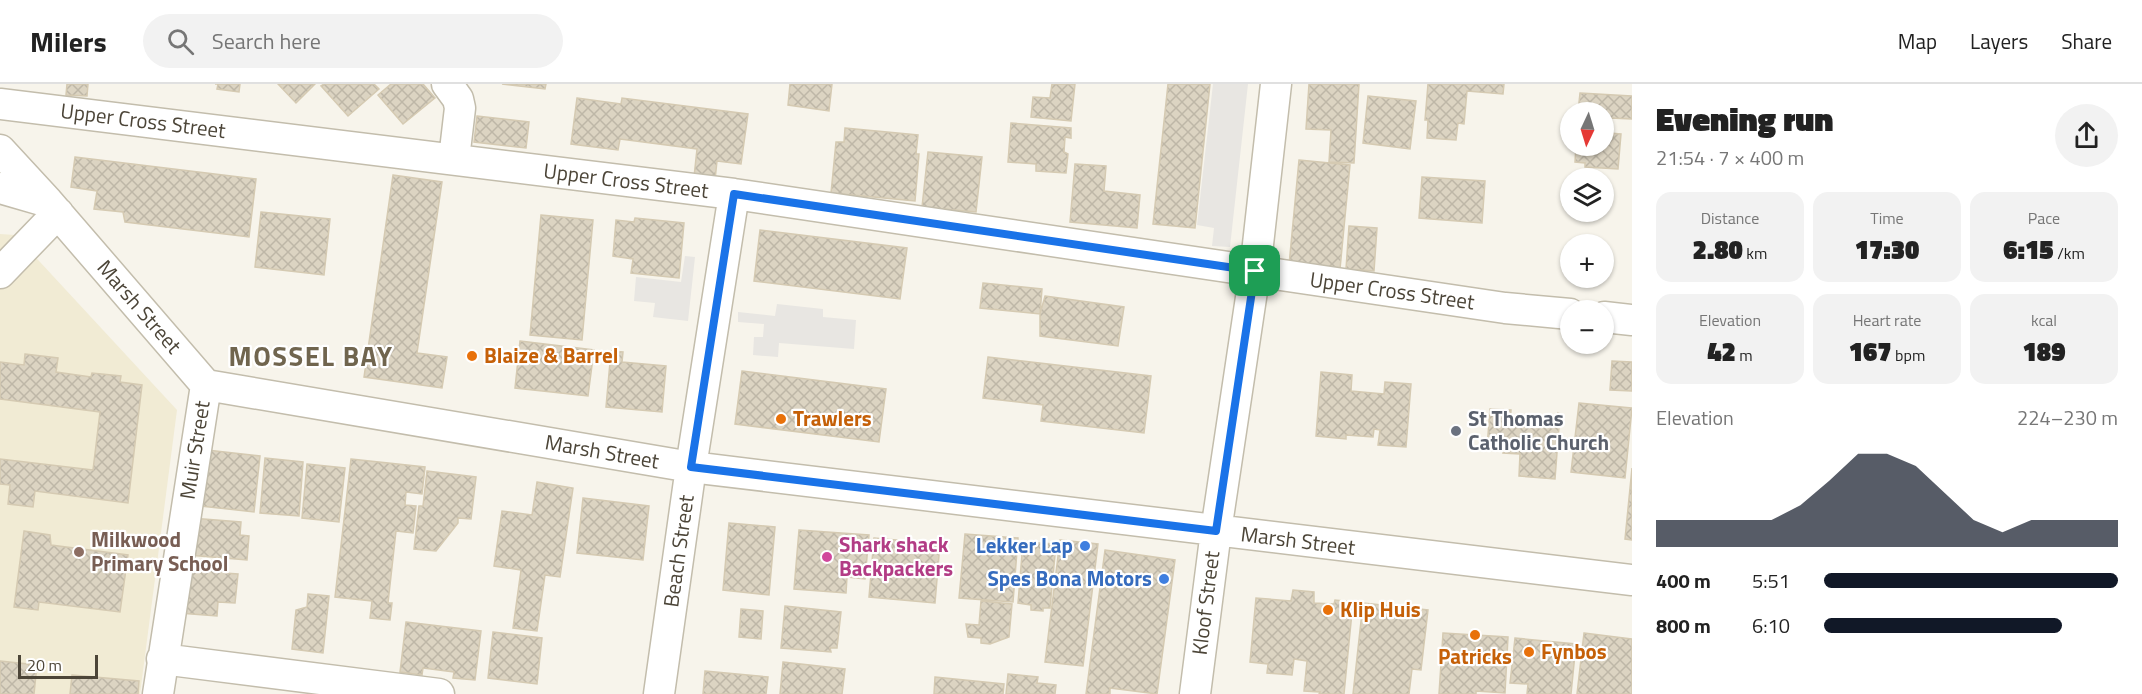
<!DOCTYPE html>
<meta charset="utf-8">
<style>
:root{--surface:#fff;--page:#f2f2f2;--text:#222;--muted:#767676;--line:#e0e0e0;--accent:#111827}
body{margin:0;font-family:"Titillium Web",sans-serif;background:var(--page);color:var(--text);height:100vh;display:flex;flex-direction:column;font-size:22px;white-space:nowrap}
*{box-sizing:border-box;margin:0}
p{font-size:20px;color:var(--muted)}
.icon{flex:none;width:33px;height:33px;fill:none;stroke:currentColor;stroke-width:2;stroke-linecap:round;stroke-linejoin:round}
.map{position:relative;flex:1;overflow:hidden}
.details{display:flex;flex-direction:column;background:var(--surface);width:510px}
.details>*{flex:none}
.needle{width:39px;rotate:184deg}
.buttons{position:absolute;left:1560px;top:18px;display:grid;gap:12px}
.buttons a{display:grid;place-items:center;width:54px;height:54px;border-radius:50%;background:var(--surface);box-shadow:0 2px 4px #0004;font-size:30px}
.scale{position:absolute;left:18px;bottom:15px;width:80px;box-sizing:border-box;padding-left:6px;border:3px solid #4c4538;border-top:0;font-size:16px;line-height:21px;white-space:nowrap;color:#4c4538;-webkit-text-stroke:4px #fff;paint-order:stroke}
.pin{position:absolute;display:grid;place-items:center;width:51px;height:51px;color:#fff;margin:-26px;border-radius:12px;box-shadow:0 3px 9px #0006}
.round{display:grid;place-items:center;flex:none;width:63px;height:63px;border-radius:32px;background:var(--page)}
.head{display:flex;align-items:center;justify-content:space-between;height:102px;padding:0 24px}
h1{font-size:33px;font-weight:800;line-height:45px}
.figures{display:grid;grid-template-columns:repeat(3,1fr);gap:9px;height:102px;padding:6px 24px}
.figures div{display:grid;align-content:center;border-radius:15px;background:var(--page);text-align:center}
.figures b{font-size:26px;font-weight:800}
.figures small{font-size:16px;font-weight:400}
.figures p{font-size:16px}
.chart{height:168px;padding:12px 24px}
.chart p{display:flex;justify-content:space-between}
.chart svg{width:100%;height:108px;margin-top:6px;fill:var(--accent);opacity:.7}
ul{padding:0 24px;list-style:none;font-size:20px}
li{display:grid;grid-template-columns:96px 72px 1fr;align-items:center;height:45px}
li i{height:15px;border-radius:8px;background:var(--accent)}
header{display:flex;align-items:center;gap:36px;box-sizing:border-box;height:84px;padding:0 30px;background:var(--surface);border-bottom:2px solid var(--line)}
header strong{font-size:28px}
nav{display:flex;gap:33px;margin-inline-start:auto;font-size:21px}
.search{width:420px;height:54px;background:var(--page);display:flex;align-items:center;gap:15px;box-sizing:border-box;padding:0 21px;border-radius:33px;color:var(--muted);font-size:22px}
main{display:flex;flex:1;min-height:0}
.map>svg:first-child{display:block}
.education{fill:#f1ebd4}
.parking{fill:#e8e6e2}
.building{fill:url(#building-cross-hatch);stroke:#d5cab2;stroke-width:1.5}
.lines{fill:none;stroke-linecap:round;stroke-linejoin:round}
.minor-casing{stroke:#c3bdac;stroke-width:33}
.minor{stroke:#fff;stroke-width:30}
.route-casing{stroke:#fff;stroke-width:12}
.route{stroke:#1a73e8;stroke-width:8}
.food-dot{fill:#e8710a;stroke:#fff;stroke-width:2}
.worship-dot{fill:#6b7280;stroke:#fff;stroke-width:2}
.shop-dot{fill:#3f7fe0;stroke:#fff;stroke-width:2}
.education-dot{fill:#8d6e63;stroke:#fff;stroke-width:2}
.hotel-dot{fill:#d1479c;stroke:#fff;stroke-width:2}
.labels{text-anchor:middle;stroke-width:4.5;stroke-linejoin:round;paint-order:stroke}
.street-label{font-size:21px;fill:#4c4538;stroke:#fff}
.food-label{font-size:21px;font-weight:bold;fill:#c56008;stroke:#fff;text-anchor:start}
.worship-label{font-size:21px;font-weight:bold;fill:#5b616d;stroke:#fff;text-anchor:start}
.education-label{font-size:21px;font-weight:bold;fill:#785e54;stroke:#fff;text-anchor:start}
.hotel-label{font-size:21px;font-weight:bold;fill:#b23c85;stroke:#fff;text-anchor:start}
.shop-label{font-size:21px;font-weight:bold;fill:#366cbe;stroke:#fff;text-anchor:end}
.district-label{font-size:27px;font-weight:bold;letter-spacing:1.5px;fill:#70654e;stroke:#fff}
</style>
<header>
<strong>Milers</strong>
<div class="search"><svg class="icon" aria-label="search" viewBox="0 0 24 24"><circle cx="10" cy="10" r="6"/><path d="M15 15l6 6"/></svg>Search here</div>
<nav><a>Map</a><a>Layers</a><a>Share</a></nav>
</header>
<main>
<div class="map">
<svg width="1632" height="610" viewBox="0 0 1632 610">
<defs>
<pattern id="building-cross-hatch" width="8" height="8" patternUnits="userSpaceOnUse" patternTransform="scale(1.5)"><rect width="8" height="8" fill="#dcd4c2"/><path d="M0 0l8 8M0 8l8-8" fill="none" stroke="#beb7a7"/></pattern>
</defs>
<rect width="100%" height="100%" fill="#f7f4eb"/>
<path class="education" d="M0 150 15 151 177 326 140 610H0Z"/>
<path class="parking" d="M1213 0H1248L1230 163 1212 162 1214 144 1197 141Z
M685 172 695 173 688 237 653 233 655 219 634 217 636 193 681 198Z
M777 220 823 225V233L856 236 854 265 779 259 778 273 753 271 754 253H763L764 240 738 238V228L775 232Z"/>
<path class="building" d="M67 0H88L87 12 66 11Z
M215 0H240L239 8 217 5 218 0Z
M278 0H315L296 19Z
M324 0H374L379 5 348 32 321 2Z
M391 0H423L435 14 403 40 378 11Z
M502 0H546L545 5Z
M790 0H832L829 27 788 21Z
M1052 0H1075L1071 37 1031 33 1033 13 1050 14Z
M1168 0H1210L1195 144 1153 140Z
M1309 0H1359L1354 79 1329 78 1331 46 1306 45Z
M1428 0H1504L1503 10 1467 7 1464 40 1458 39 1456 56 1427 54 1428 36H1425Z
M1580 9 1632 12V35L1610 34 1609 49 1621 50 1618 85 1585 83V79L1575 78 1576 62H1604V28H1578Z
M1368 12 1416 17 1410 65 1363 59Z
M577 14 621 20 622 14 748 30 741 80 717 77 715 96 694 93 697 65 620 55 618 66 571 60Z
M477 32 529 38 526 64 474 58Z
M1011 39 1071 44V54L1065 53 1064 68 1068 70 1066 89 1036 87V80L1008 78Z
M845 44 918 51 916 70H919L915 117 831 109 836 58H844Z
M928 68 982 73 976 128 922 123Z
M75 73 256 95 249 153 125 138 123 128 94 125 97 107 71 103Z
M1299 76 1350 81 1340 185 1289 181Z
M1075 80 1106 82 1104 107 1140 111 1137 144 1070 138Z
M393 91 442 98 417 269 447 273 442 304 364 293Z
M1422 93 1485 97 1482 139 1419 134Z
M261 128 330 135 324 191 255 183Z
M541 131 593 136 582 256 530 251Z
M635 134 684 139 679 194 631 189 633 175 613 172 616 136 634 138Z
M1349 142 1377 144 1374 187 1346 185Z
M760 146 907 164 900 215 754 197Z
M983 199 1042 205 1040 230 980 224Z
M1045 212 1124 223 1118 262 1040 252V230Z
M520 257 594 266 588 312 515 304Z
M611 267 623 268 622 278 666 282 662 328 606 323Z
M25 270 58 274 56 288 91 293 92 289 121 292 120 298 142 301 128 419 35 407 33 423 8 420 10 401 0 400V375L93 386 100 328 0 315V278L24 281Z
M988 273 1151 292 1144 349 1041 337 1043 321 983 314Z
M1612 277 1632 278V307L1610 306Z
M742 287 886 305 879 358 735 340Z
M1321 288 1352 291 1351 307 1384 310 1385 298 1411 300 1406 363 1378 361 1380 346 1374 345 1373 353 1346 351V355L1316 352Z
M1579 319 1632 324 1625 394 1571 388Z
M1490 325 1511 326 1510 339 1550 343V335L1557 336 1558 329 1560 330 1555 395 1519 392 1520 370 1503 369 1504 365 1487 364Z
M198 365 260 372 254 428 192 421Z
M265 374 303 378 299 432 260 429Z
M351 375 425 383 422 410 406 408 405 421 416 422 413 449 396 447 388 519H392L390 536 370 534 372 517 335 513Z
M307 380 345 384 339 438 302 434Z
M1632 384V456L1625 455Z
M427 387 476 393 471 435 458 434V439L436 467 414 465 419 422H423Z
M537 398 573 404 560 493 545 491 537 547 513 544 521 486 494 482 502 427 532 431Z
M583 414 649 422 643 476 577 469Z
M191 434 241 438 240 451 249 452 247 476 188 471Z
M729 439 775 443 769 511 723 506Z
M799 446 869 451 865 495 847 493 846 509 794 505Z
M24 447 50 451 51 461 128 471 120 528 39 518 38 526 14 523Z
M965 450 1018 454 1013 518 959 514Z
M874 454 940 460 935 519 869 513Z
M1060 456 1098 460 1083 582 1045 578Z
M1023 458 1056 460 1050 524H1043V527L1031 526V521L1018 519Z
M1105 466 1175 476 1157 610 1110 604V610H1086Z
M183 479 224 482V489L238 490 235 519 218 518 217 532 179 529Z
M1293 506 1314 508V519L1334 520 1335 516 1353 518 1344 610H1319L1320 608 1304 607 1307 577 1294 575 1292 591 1267 589 1268 580 1250 578 1256 514 1291 517Z
M308 510 329 512 323 569 292 565 296 526 307 523Z
M981 517 1012 520 1009 553 990 560 981 559V554L968 553 966 540 979 541Z
M1363 519 1428 526 1421 586 1412 585 1409 610H1353Z
M785 522 841 528 837 564H830L831 568 781 564Z
M741 525 763 527 761 555 739 553Z
M406 538 481 547 475 596 453 594 454 588 423 584 422 591 400 588Z
M493 548 542 554 537 600 488 594Z
M1443 549 1508 553 1505 609 1476 607V610H1439Z
M1584 549 1632 555V610H1577Z
M1515 554 1576 560 1571 610H1527L1528 600 1510 599Z
M0 577 37 581 34 610H0Z
M783 578 845 585 842 610H780Z
M705 587 768 593 766 610H703Z
M1008 590 1038 593 1037 599 1056 601 1055 610H1006Z
M72 591 139 597 138 610H70Z
M935 593 1004 600 1003 610H934Z"/>
<g class="lines">
<defs>
<path id="minor" d="M447 0 458 15 460 24 454 75
M0 20 734 110 1505 224 1570 230
M0 66 48 118 206 301 691 383 1632 496
M0 104 45 117
M0 189 58 129
M1604 233 1632 236
M162 575 439 610
M158 610 206 301
M659 610 691 383 734 110
M1195 610 1216 447 1255 187 1276 0"/>
</defs>
<use href="#minor" class="minor-casing"/>
<use href="#minor" class="minor"/>
</g>
<g class="lines">
<defs>
<path id="route" d="M734 110 1255 187 1216 447 691 383Z"/>
</defs>
<use href="#route" class="route-casing"/>
<use href="#route" class="route"/>
</g>
<g class="food-dot">
<circle cx="472" cy="272" r="6"/>
<circle cx="781" cy="335" r="6"/>
<circle cx="1328" cy="526" r="6"/>
<circle cx="1475" cy="551" r="6"/>
<circle cx="1529" cy="568" r="6"/>
</g>
<circle class="worship-dot" cx="1456" cy="347" r="6"/>
<g class="shop-dot">
<circle cx="1085" cy="462" r="6"/>
<circle cx="1164" cy="495" r="6"/>
</g>
<circle class="education-dot" cx="79" cy="468" r="6"/>
<circle class="hotel-dot" cx="827" cy="473" r="6"/>
<g class="labels">
<g class="street-label">
<text transform="translate(143 37) rotate(7)" y="7">Upper Cross Street</text>
<text transform="translate(626 97) rotate(7)" y="7">Upper Cross Street</text>
<text transform="translate(1392 207) rotate(8)" y="7">Upper Cross Street</text>
<text transform="translate(139 223) rotate(49)" y="7">Marsh Street</text>
<text transform="translate(195 366) rotate(-81)" y="7">Muir Street</text>
<text transform="translate(602 368) rotate(10)" y="7">Marsh Street</text>
<text transform="translate(1298 457) rotate(7)" y="7">Marsh Street</text>
<text transform="translate(679 467) rotate(-82)" y="7">Beach Street</text>
<text transform="translate(1206 519) rotate(-83)" y="7">Kloof Street</text>
</g>
<g class="food-label">
<text x="484" y="279">Blaize &amp; Barrel</text>
<text x="793" y="342">Trawlers</text>
<text x="1340" y="533">Klip Huis</text>
<text x="1541" y="575">Fynbos</text>
<text x="1475" y="580" text-anchor="middle">Patricks</text>
</g>
<g class="worship-label">
<text x="1468" y="342">St Thomas<tspan x="1468" dy="24">Catholic Church</tspan></text>
</g>
<g class="education-label">
<text x="91" y="463">Milkwood<tspan x="91" dy="24">Primary School</tspan></text>
</g>
<g class="hotel-label">
<text x="839" y="468">Shark shack<tspan x="839" dy="24">Backpackers</tspan></text>
</g>
<g class="shop-label">
<text x="1073" y="469">Lekker Lap</text>
<text x="1152" y="502">Spes Bona Motors</text>
</g>
<g class="district-label">
<text x="311" y="282">MOSSEL BAY</text>
</g>
</g>
</svg>
<div class="buttons">
<a><svg class="needle" viewBox="-14 -14 28 28"><path d="M0-13l5 13h-10z" fill="#e53935"/><path d="M0 13l5-13h-10z" fill="#767676"/></svg></a>
<a><svg class="icon" aria-label="layers" viewBox="0 0 24 24"><path d="M12 4l9 5-9 5-9-5zM3 14l9 5 9-5"/></svg></a>
<a>+</a>
<a>−</a>
</div>
<div class="scale">20 m</div>
<div class="pin" style="left:1255px;top:187px;background:#1e9e55"><svg class="icon" aria-label="arrive" viewBox="0 0 24 24"><path d="M6 21V4h12l-3 4 3 4H6"/></svg></div>
</div>
<section class="details">
<div class="head"><div><h1>Evening run</h1><p>21:54 · 7 × 400 m</p></div><a class="round"><svg class="icon" aria-label="share" viewBox="0 0 24 24"><path d="M12 15V3M7 8l5-5 5 5M5 13v7h14v-7"/></svg></a></div>
<div class="figures">
<div><p>Distance</p><b>2.80<small> km</small></b></div>
<div><p>Time</p><b>17:30</b></div>
<div><p>Pace</p><b>6:15<small> /km</small></b></div>
</div>
<div class="figures">
<div><p>Elevation</p><b>42<small> m</small></b></div>
<div><p>Heart rate</p><b>167<small> bpm</small></b></div>
<div><p>kcal</p><b>189</b></div>
</div>
<div class="chart"><p><span>Elevation</span>224–230 m</p>
<svg viewBox="0 0 160 44" preserveAspectRatio="none"><path d="M0 44V33L10 33L20 33L30 33L40 33L50 27L60 17L70 6L80 6L90 11L100 22L110 33L120 38L130 33L140 33L150 33L160 33V44z"/></svg>
</div>
<ul>
<li><b>400 m</b>5:51<i style="width:100%"></i></li>
<li><b>800 m</b>6:10<i style="width:81%"></i></li>
</ul>
</section>
</main>
